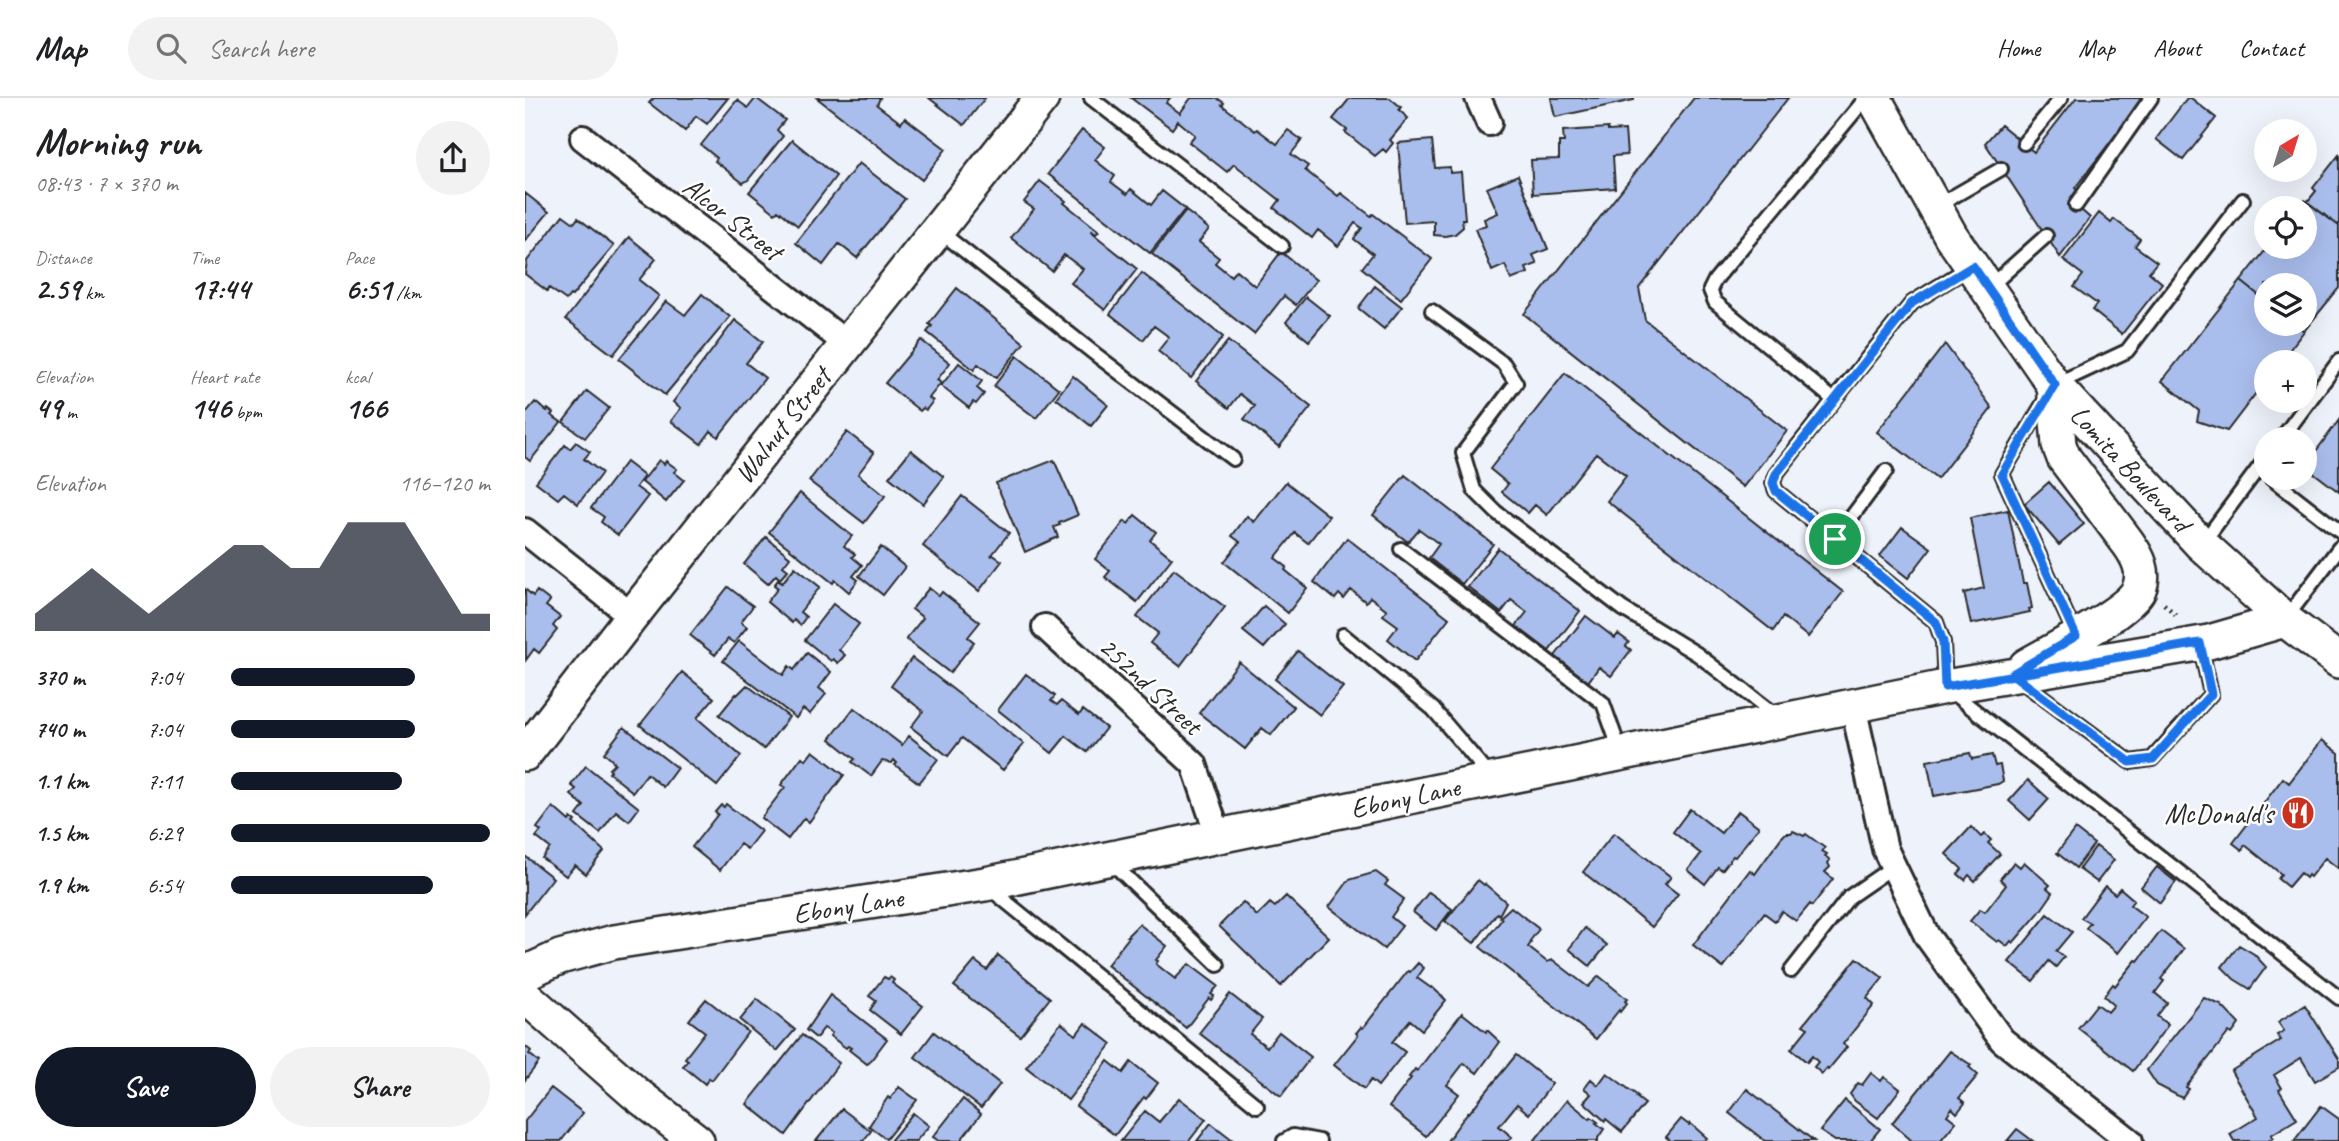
<!DOCTYPE html>
<meta charset="utf-8">
<style>
:root{--surface:#fff;--page:#f2f2f2;--text:#202124;--muted:#757577;--line:#e0e0e0;--accent:#111827}
body{margin:0;font-family:Caveat,sans-serif;background:var(--page);color:var(--text);height:100vh;display:flex;flex-direction:column;font-size:26px;white-space:nowrap}
*{box-sizing:border-box;margin:0}
p{font-size:23px;color:var(--muted)}
.icon{flex:none;width:38px;height:38px;fill:none;stroke:currentColor;stroke-width:2;stroke-linecap:round;stroke-linejoin:round}
.map{position:relative;flex:1;overflow:hidden}
.drawer{display:flex;flex-direction:column;background:var(--surface);width:525px}
.drawer>*{flex:none}
.needle{width:46px;rotate:38deg}
.fabs{position:absolute;left:1729px;top:21px;display:grid;gap:14px}
.fabs a{display:grid;place-items:center;width:63px;height:63px;border-radius:50%;background:var(--surface);box-shadow:0 7px 28px #0002;font-size:35px}
.pin{position:absolute;display:grid;place-items:center;width:60px;height:60px;color:#fff;margin:-30px;border:4px solid #fff;border-radius:50%;box-shadow:0 2px 7px #0007}
.round{display:grid;place-items:center;flex:none;width:74px;height:74px;border-radius:37px;background:var(--page)}
.overview{display:flex;align-items:center;justify-content:space-between;height:119px;padding:0 35px}
h1{font-size:38px;font-weight:800;line-height:52px}
.metrics{display:grid;grid-template-columns:repeat(3,1fr);gap:10px;height:119px;padding:7px 35px}
.metrics div{display:grid;align-content:center}
.metrics b{font-size:30px;font-weight:800}
.metrics small{font-size:19px;font-weight:400}
.metrics p{font-size:19px}
.chart{height:196px;padding:14px 35px}
.chart p{display:flex;justify-content:space-between}
.chart svg{width:100%;height:126px;margin-top:7px;fill:var(--accent);opacity:.7}
.button{display:flex;gap:14px;margin-top:auto;padding:14px 35px}
.button a{flex:1;height:80px;border-radius:42px;background:var(--accent);color:#fff;font-size:28px;font-weight:800;line-height:80px;text-align:center}
.button a+a{background:var(--page);color:var(--text)}
ul{padding:0 35px;list-style:none;font-size:23px}
li{display:grid;grid-template-columns:112px 84px 1fr;align-items:center;height:52px}
li i{height:18px;border-radius:9px;background:var(--accent)}
header{display:flex;align-items:center;gap:42px;box-sizing:border-box;height:98px;padding:0 35px;background:var(--surface);border-bottom:2px solid var(--line)}
header strong{font-size:33px}
nav{display:flex;gap:38px;margin-inline-start:auto;font-size:24px}
.search{width:490px;height:63px;background:var(--page);display:flex;align-items:center;gap:18px;box-sizing:border-box;padding:0 24px;border-radius:38px;color:var(--muted);font-size:26px}
main{display:flex;flex:1;min-height:0}
.map>svg:first-child{display:block}
.building{fill:#aabeed;stroke:#2b2b2b;stroke-width:2}
.lines{fill:none;stroke-linecap:round;stroke-linejoin:round}
.lane-casing{stroke:#2b2b2b;stroke-width:18}
.street-casing{stroke:#2b2b2b;stroke-width:30}
.secondary-casing{stroke:#2b2b2b;stroke-width:38}
.path{stroke:#2b2b2b;stroke-width:4.5;stroke-dasharray:2 5;stroke-linecap:butt}
.lane{stroke:#fff;stroke-width:12}
.street{stroke:#fff;stroke-width:24}
.secondary{stroke:#fff;stroke-width:33}
.route-casing{stroke:#fff;stroke-width:14}
.route{stroke:#1a73e8;stroke-width:9}
.labels{text-anchor:middle;stroke-width:5;stroke-linejoin:round;paint-order:stroke}
.street-label{font-size:28px;fill:#2b2b2b;stroke:#fff}
.poi-label{font-size:28px;fill:#2b2b2b;stroke:#fff;text-anchor:end}
</style>
<header>
<strong>Map</strong>
<div class="search"><svg class="icon" aria-label="search" viewBox="0 0 24 24"><circle cx="10" cy="10" r="6"/><path d="M15 15l6 6"/></svg>Search here</div>
<nav><a>Home</a><a>Map</a><a>About</a><a>Contact</a></nav>
</header>
<main>
<section class="drawer">
<div class="overview"><div><h1>Morning run</h1><p>08:43 · 7 × 370 m</p></div><a class="round"><svg class="icon" aria-label="share" viewBox="0 0 24 24"><path d="M12 15V3M7 8l5-5 5 5M5 13v7h14v-7"/></svg></a></div>
<div class="metrics">
<div><p>Distance</p><b>2.59<small> km</small></b></div>
<div><p>Time</p><b>17:44</b></div>
<div><p>Pace</p><b>6:51<small> /km</small></b></div>
</div>
<div class="metrics">
<div><p>Elevation</p><b>49<small> m</small></b></div>
<div><p>Heart rate</p><b>146<small> bpm</small></b></div>
<div><p>kcal</p><b>166</b></div>
</div>
<div class="chart"><p><span>Elevation</span>116–120 m</p>
<svg viewBox="0 0 160 44" preserveAspectRatio="none"><path d="M0 44V38L10 30L20 22L30 30L40 38L50 30L60 22L70 14L80 14L90 22L100 22L110 6L120 6L130 6L140 22L150 38L160 38V44z"/></svg>
</div>
<ul>
<li><b>370 m</b>7:04<i style="width:71%"></i></li>
<li><b>740 m</b>7:04<i style="width:71%"></i></li>
<li><b>1.1 km</b>7:11<i style="width:66%"></i></li>
<li><b>1.5 km</b>6:29<i style="width:100%"></i></li>
<li><b>1.9 km</b>6:54<i style="width:78%"></i></li>
</ul>
<div class="button"><a>Save</a><a>Share</a></div>
</section>
<div class="map">
<svg width="1814" height="1043" viewBox="0 0 1814 1043">
<rect width="100%" height="100%" fill="#eef2fb"/>
<filter id="ink" filterUnits="userSpaceOnUse"><feTurbulence type="fractalNoise" baseFrequency=".0143" numOctaves="2"/><feDisplacementMap in="SourceGraphic" scale="14" xChannelSelector="R" yChannelSelector="G"/><feConvolveMatrix kernelMatrix="1 2 1 2 8 2 1 2 1" color-interpolation-filters="sRGB"/></filter>
<g filter="url(#ink)">
<path class="building" d="M129 0H203L182 26 171 18 160 33 124 5Z
M231 0 260 22 252 32 258 38 223 82 218 85 190 63 192 60 176 47 212 2 223 10Z
M292 0H355L352 7 376 25 380 20 421 51 397 82Z
M404 0H460L439 27Z
M606 0H645L641 5 655 15 666 0H692L699 5 697 7 730 33 732 31 752 46 763 32 777 42 766 56 783 68 780 72 813 98 816 95 846 118 848 116 907 161 876 201 837 170 848 156 829 141 837 130 830 125 813 148 793 132 787 140 749 110 755 102 709 66 702 74 664 44 670 37 653 23 647 31Z
M825 0H865L876 9 874 12 883 20 865 42 868 45 861 54 858 51 850 58 820 34 822 32 808 21Z
M1026 0H1109V2L1030 19Z
M1169 0H1263L1114 190 1120 222 1262 333 1218 389 999 216Z
M1551 0H1619L1550 90 1555 95 1547 104 1565 120 1535 159 1460 45 1476 27 1509 54Z
M1662 0H1666L1691 20 1658 62 1631 41Z
M1083 30V33L1100 32 1102 57 1088 58 1090 90 1008 96 1006 62 1034 61V44H1039L1038 33Z
M557 32 580 49 570 62 590 78 586 84 602 96 606 91 626 107 637 93 660 111 625 155 523 76Z
M267 42 311 78 273 128 253 112 250 115 224 94Z
M907 42 910 70 925 69V75L936 74 940 121H937L938 129 930 136 920 138 909 137V123L880 125 873 45Z
M1814 57V128L1782 104 1791 93 1788 90Z
M334 65 380 101 332 160 314 146 298 167 271 145Z
M993 77 1023 151 1008 157 1012 166 1001 170 1003 175 986 182 980 167 967 173 950 131 961 127 959 121 973 115 962 90Z
M515 83 541 103 539 105 574 133 571 136 567 133 566 134 612 171 580 212 546 185 558 171 539 157 527 173 486 140 509 111 499 104Z
M0 95 24 114 0 143Z
M1780 102 1814 128V190L1779 233 1770 226H1780V187H1741V203L1716 183 1743 149H1780V110H1773Z
M661 113 684 131 674 144 694 160 690 165 706 178 711 172 730 188 756 154 791 182 771 207 759 198 729 236 627 156Z
M1574 115 1586 125 1589 121 1615 141 1610 148 1632 164 1624 174 1637 185 1597 236 1567 212 1572 206 1549 189 1558 177 1538 162Z
M38 117 49 125 53 120 89 148 47 198 45 197 41 202 24 190 22 193 0 176 2 163Z
M104 139 131 161 114 182 134 198 88 257 41 221Z
M617 175 698 239 666 280 633 253 644 239 629 228 618 242 585 216Z
M1716 183 1741 203V226H1770L1779 233 1755 264H1741V282L1702 333 1672 323 1674 313 1637 283Z
M850 188 877 209 859 231 833 210Z
M432 190 499 245 471 280 453 266 449 272 402 234 407 228 404 226Z
M177 196 205 219 140 297 94 261 141 203 160 217Z
M781 199 805 218 784 243 761 224Z
M210 222 238 244 221 265 240 280 193 339 186 333 176 346 146 323 156 310 148 304Z
M396 242 425 265 412 282 416 285 404 300 408 303 401 312 398 310 395 313 360 285Z
M703 243 786 309 754 349 719 321 730 308 715 296 704 310 671 283Z
M1420 246 1467 310 1412 381 1352 334Z
M492 258 534 291 511 320 469 288Z
M434 265 457 283 452 290 459 296 451 306 448 304 444 310 416 288Z
M1040 275 1318 494 1283 539 1258 519 1248 533 1082 403 1101 378 1071 355 1022 417 1010 407 1003 415 977 394 983 386 965 371Z
M548 278 583 307 566 328 531 300Z
M62 293 84 310 60 340 38 324Z
M10 304 22 313 23 311 28 315 26 317 36 324 5 363 0 359V316Z
M1814 322V394L1780 368Z
M322 334 349 355 333 376 360 398 339 425 284 383Z
M51 344 65 354 59 361 77 375 53 406 39 395 33 401 11 384 40 347 45 351Z
M386 352 419 379 398 406 364 379Z
M134 362 139 366 141 363 152 371 149 374 159 382 141 404 117 384Z
M529 362 553 417 534 425 535 427 529 429 533 439 500 454 471 385Z
M101 364 119 378 111 389 123 398 93 437 76 424 79 419 66 410Z
M880 377 968 446 937 486 904 460 914 446 894 431 883 444 848 417Z
M761 384 804 418 783 445 770 435 750 460 762 469 760 472 782 490 763 515 699 464 715 444 707 438 722 418 729 424Z
M1524 384 1559 426 1534 447 1499 406Z
M275 395 327 438 319 448 330 456 327 459 337 467 328 478 333 482 324 494 310 482 308 485 244 434Z
M437 398 484 435 466 458 468 457 477 463 454 493 398 448Z
M1483 412 1498 485H1502L1507 510 1504 511 1505 514 1446 526 1439 495 1459 490 1445 420Z
M610 417 631 434 625 442 647 460 612 504 580 479 585 473 570 461 600 423 603 426Z
M1377 429 1406 450 1383 480 1355 458Z
M241 439 265 459 258 468 263 472 255 481 251 477 243 486 219 466Z
M822 440 924 520 890 563 863 541 873 528 858 517 862 512 845 499 841 504 826 492 819 501 814 496 810 501 789 484Z
M356 449 380 469 358 497 334 478Z
M973 450 1055 513 1024 553 991 528 1002 514 986 502 976 515 943 489Z
M270 469 295 489 275 514 281 519 275 527 269 522 267 525 242 504 253 490 249 487 253 482 257 485Z
M649 471 700 509 655 568 625 545 633 535 612 519Z
M203 489 228 508 216 524 222 529 209 545 203 541 190 557 165 537Z
M404 490 414 498 417 494 455 524 443 539 449 544 425 575 381 541 398 520 387 511Z
M0 491 8 498 12 493 25 503 21 508 35 519 28 528 32 532 14 555 9 551 1 562Z
M308 506 334 526 314 552 320 557 313 565 308 561 306 563 280 542Z
M739 508 760 526 739 550 718 533Z
M1061 518 1090 540 1093 536 1104 544 1101 548 1106 552 1086 578 1074 569 1063 584 1030 558Z
M214 543 258 577 264 568 269 572 282 555 306 574 294 590 301 596 285 616 278 611 271 620 198 563Z
M773 553 818 589 795 617 750 581Z
M387 560 499 646 478 672 437 640 423 658 386 629 398 613 366 588Z
M714 564 769 609 746 637 737 630 720 651 674 615Z
M157 574 189 600 172 620 216 658 192 688 115 627Z
M501 576 530 598 526 603 532 607 536 603 554 617 558 612 581 630 562 654 541 638 527 655 473 612Z
M222 587 264 619 239 651 194 617 211 596 212 597Z
M329 610 377 647 384 638 413 661 394 685 370 667 372 665 369 662 367 665 357 663 346 678 327 664 330 661 305 641Z
M99 629 152 670 138 689 122 676 108 694 84 675 86 673 84 671 90 665 79 655Z
M1797 642 1814 655V771L1800 760 1785 779 1783 777 1781 780 1775 775 1763 789 1753 781 1756 776 1720 747 1717 752 1708 745 1758 680 1764 685Z
M288 653 319 677 284 724 279 720 263 741 236 720 260 689 256 687 277 659 281 662Z
M1445 655 1447 661 1467 657 1470 668 1475 667 1478 683 1473 686 1409 698 1402 663Z
M61 668 114 710 104 723 91 713 75 735 52 717 59 708 46 697 51 691 46 687Z
M1503 682 1524 701 1505 722 1484 703Z
M201 706 236 733 222 751 215 746 195 772 167 749 193 716 190 714 196 707 199 709Z
M28 709 44 723 46 720 50 723 48 725 79 753 61 776 50 767 41 778 17 760 25 750 11 739 16 733 12 730Z
M1165 711 1196 735 1213 713 1234 729 1210 759 1208 758 1197 772 1193 769 1180 786 1163 772 1176 756 1148 734Z
M1446 729 1456 739 1460 736 1466 742 1463 745 1475 756 1450 783 1444 777 1440 782 1433 776 1437 771 1421 756Z
M1550 731 1569 746 1551 770 1532 755Z
M1268 733 1279 738 1281 736 1300 750 1297 753 1302 756 1300 758 1305 762 1303 765 1305 769 1300 774 1308 781 1287 808 1285 806 1271 823 1257 813 1250 823 1239 815 1198 870 1168 847 1225 772 1230 776 1256 740 1261 735H1266Z
M1089 735 1146 779 1140 786 1153 796 1127 829 1058 774Z
M1571 748 1589 762 1572 784 1554 771Z
M0 758 28 780 0 816Z
M1489 764 1495 769 1499 764 1525 787 1522 790 1528 795 1514 815 1488 845 1486 843 1482 848 1474 842 1472 844 1445 823 1455 811 1460 814 1481 787 1475 781Z
M1632 769 1651 784 1635 805 1616 789Z
M851 774 863 783 860 787 879 801 866 819 877 828 859 851 804 809 824 782Z
M953 782 959 787 960 786 981 804 974 817 972 815 949 845 920 823Z
M1580 788 1590 796 1595 790 1609 802 1605 807 1621 819 1593 855 1561 830 1565 825 1556 820Z
M904 794 927 811 911 832 888 814Z
M761 798 804 839 756 888 694 828 718 804 732 818 745 805 750 809Z
M986 809 1014 831 1005 843 1006 845 1003 849 1022 864 1028 862 1063 889 1074 878 1102 901 1100 903 1102 905 1095 914 1094 912 1071 941 955 849 977 821 975 819Z
M1523 816 1547 834 1531 853 1539 859 1531 869 1524 863 1508 883 1484 864Z
M614 826 642 848 631 862 633 863 631 866 650 881 664 866 693 888 686 896 689 898 686 902 684 900 661 930 582 867 604 839 602 838Z
M1060 830 1082 847 1065 868 1044 851Z
M1636 833 1659 851 1636 881 1639 883 1630 895 1642 905 1632 918 1643 927 1608 973 1553 930 1572 906 1583 914 1589 907 1579 898 1588 886 1590 888 1611 862 1613 863Z
M1714 847 1729 856 1741 869 1725 891 1709 881 1697 869Z
M473 857 525 900 495 938 429 888 450 863 462 872Z
M1332 860 1358 880 1342 900 1349 907 1318 946 1322 949 1303 972 1302 970 1297 976 1289 969 1293 964 1287 958 1282 964 1266 951 1283 930 1278 927Z
M893 865 899 870 892 880 906 890 907 889 921 902 897 932 885 922 867 944 880 954 853 988 846 982 839 991 809 967 833 937 831 935 836 929 838 930 883 873 885 874Z
M359 879 363 881 365 879 369 882 367 885 398 908 376 936 345 912 351 903 344 898Z
M705 896 737 921 725 936 742 949 754 934 786 959 756 998 674 935Z
M305 897 362 941 344 965 342 966 324 952 326 950 323 948 321 950 305 938 307 935 299 930 291 940 281 932Z
M1679 900 1696 907 1714 926 1707 936 1704 934 1661 989 1664 991 1657 1000 1632 987 1622 972Z
M181 901 223 934 187 982 184 980 180 986 158 968 163 962 160 960 180 934 164 922Z
M232 901 270 932 252 953 215 922Z
M1780 907 1814 961V969L1790 983 1776 960 1749 977 1757 990 1754 992 1772 1021 1746 1037 1748 1040 1743 1043H1709L1705 1036 1733 1019 1706 973 1756 942 1752 937 1759 933 1753 924Z
M937 915 961 934 962 932 975 944 952 975 939 965 922 987 934 996 901 1038 864 1009 886 980 884 979 890 971 892 973Z
M536 925 551 937 560 925 587 946 543 1002 501 969Z
M409 934 475 986 456 1010 390 959Z
M277 937 314 965 261 1037 222 1006Z
M0 948 6 953 4 956 14 964 0 982Z
M1425 953 1446 967 1444 969 1453 977 1434 1000 1440 1005 1432 1015 1427 1010 1422 1017 1431 1024 1415 1043H1387L1367 1025Z
M991 957 1027 986 1004 1016 992 1006 974 1028 987 1039 983 1043H922L943 1014 944 1015Z
M583 963 598 975 606 964 633 985 621 1001 619 999 590 1037 551 1008Z
M1082 975 1113 998 1111 999 1120 1006 1097 1034 1081 1021 1080 1023 1059 1004 1066 996 1059 990 1066 981 1073 987Z
M1346 975 1356 983 1359 979 1375 991 1353 1020 1330 1003 1325 996 1333 985 1337 987Z
M374 989 392 1002 361 1041 344 1028 363 999 365 1001Z
M26 990 58 1015 36 1043H0V1023Z
M1222 991 1289 1043H1240L1204 1015Z
M654 1000 681 1021 664 1043H596L620 1013 634 1024Z
M438 1001 456 1016 435 1043H414L408 1039Z
M1042 1002 1065 1021 1066 1019 1073 1024 1071 1025 1079 1031 1073 1040V1043H1009Z
M1320 1002 1355 1031 1345 1043H1310L1295 1033Z
M1796 1008 1814 1021V1043H1769Z
M317 1011 346 1033 338 1043H291Z
M388 1015 404 1028 391 1043H365Z
M1156 1021 1164 1027 1165 1025 1182 1040 1179 1043H1146L1141 1039Z
M686 1025 709 1043H672Z
M1492 1031 1508 1043H1482Z"/>
<g class="lines">
<defs>
<path id="lane" d="M566 0 757 148
M1341 0 1190 182 1185 192 1190 204 1309 302 1251 376 1248 385 1251 393 1411 524 1418 544 1420 589 1814 900
M1499 45 1536 0
M1551 107 1626 0
M1410 109 1476 71
M413 132 570 256 708 361
M1463 190 1521 138
M907 213 979 266 991 285 938 355 949 392 971 414 1098 511 1172 556 1252 618
M1309 302 1387 205 1445 169
M1756 341 1814 263
M1746 380 1814 433
M1310 441 1361 373
M1677 446 1741 360
M876 451 1078 605 1096 655
M1761 520 1814 450
M818 537 908 611 965 678
M1551 538 1477 376 1529 287 1602 253 1718 102
M1496 583 1605 664 1627 661 1686 596 1675 546
M586 764 693 867
M463 789 732 1008
M1266 873 1324 799 1369 768
M759 1043 768 1038 794 1043"/>
<path id="street" d="M953 0 964 25
M58 40 322 246
M0 433 107 518
M520 529 669 666 693 737
M1328 608 1360 751 1402 838 1477 942 1605 1043"/>
<path id="secondary" d="M1349 0 1426 138 1529 287 1676 446 1760 522 1814 563
M1501 568C1525 554 1605 513 1614 491 1621 474 1613 459 1603 445L1539 360 1534 347 1529 287
M0 656 107 518 517 0
M0 875 35 859 89 844 460 786 1420 589 1684 544 1760 522
M0 898 110 995 172 1043"/>
</defs>
<use href="#lane" class="lane-casing"/>
<use href="#street" class="street-casing"/>
<use href="#secondary" class="secondary-casing"/>
<path class="path" d="M1639 506 1651 517"/>
<use href="#lane" class="lane"/>
<use href="#street" class="street"/>
<use href="#secondary" class="secondary"/>
</g>
</g>
<g class="lines" filter="url(#ink)">
<defs>
<path id="route" d="M1310 441 1411 524 1418 544 1420 589 1675 545 1686 596 1628 661 1605 664 1487 576 1551 538 1477 376 1530 287 1448 168 1387 205 1251 376 1248 385 1251 393 1310 441"/>
</defs>
<use href="#route" class="route-casing"/>
<use href="#route" class="route"/>
</g>
<defs>
<symbol id="restaurant-disc" viewBox="-11 -11 22 22"><circle r="9.5" fill="#c8321e" stroke="#fff"/><path d="M-5-6h1v4h1v-4h1v4h1v-4h1v5L-1.5 .5V6h-2V.5L-5-1ZM5-6V6H3V1.5H1.5Q1.5-4 5-6Z" fill="#fff"/></symbol>
</defs>
<g fill-rule="evenodd">
<use href="#restaurant-disc" x="1754" y="696" width="38" height="38"/>
</g>
<g class="labels">
<g class="street-label">
<text transform="translate(208 120) rotate(38)" y="10">Alcor Street</text>
<text transform="translate(257 327) rotate(-52)" y="10">Walnut Street</text>
<text transform="translate(1606 370) rotate(47)" y="10">Lomita Boulevard</text>
<text transform="translate(626 587) rotate(43)" y="10">252nd Street</text>
<text transform="translate(880 699) rotate(-12)" y="10">Ebony Lane</text>
<text transform="translate(323 807) rotate(-9)" y="10">Ebony Lane</text>
</g>
<g class="poi-label">
<text x="1748" y="725">McDonald's</text>
</g>
</g>
</svg>
<div class="fabs">
<a><svg class="needle" viewBox="-14 -14 28 28"><path d="M0-13l5 13h-10z" fill="#e53935"/><path d="M0 13l5-13h-10z" fill="#757577"/></svg></a>
<a><svg class="icon" aria-label="locate" viewBox="0 0 24 24"><circle cx="12" cy="12" r="6"/><path d="M12 2v4M12 18v4M2 12h4M18 12h4"/></svg></a>
<a><svg class="icon" aria-label="layers" viewBox="0 0 24 24"><path d="M12 4l9 5-9 5-9-5zM3 14l9 5 9-5"/></svg></a>
<a>+</a>
<a>−</a>
</div>
<div class="pin" style="left:1310px;top:441px;background:#1e9e55"><svg class="icon" aria-label="arrive" viewBox="0 0 24 24"><path d="M6 21V4h12l-3 4 3 4H6"/></svg></div>
</div>
</main>
